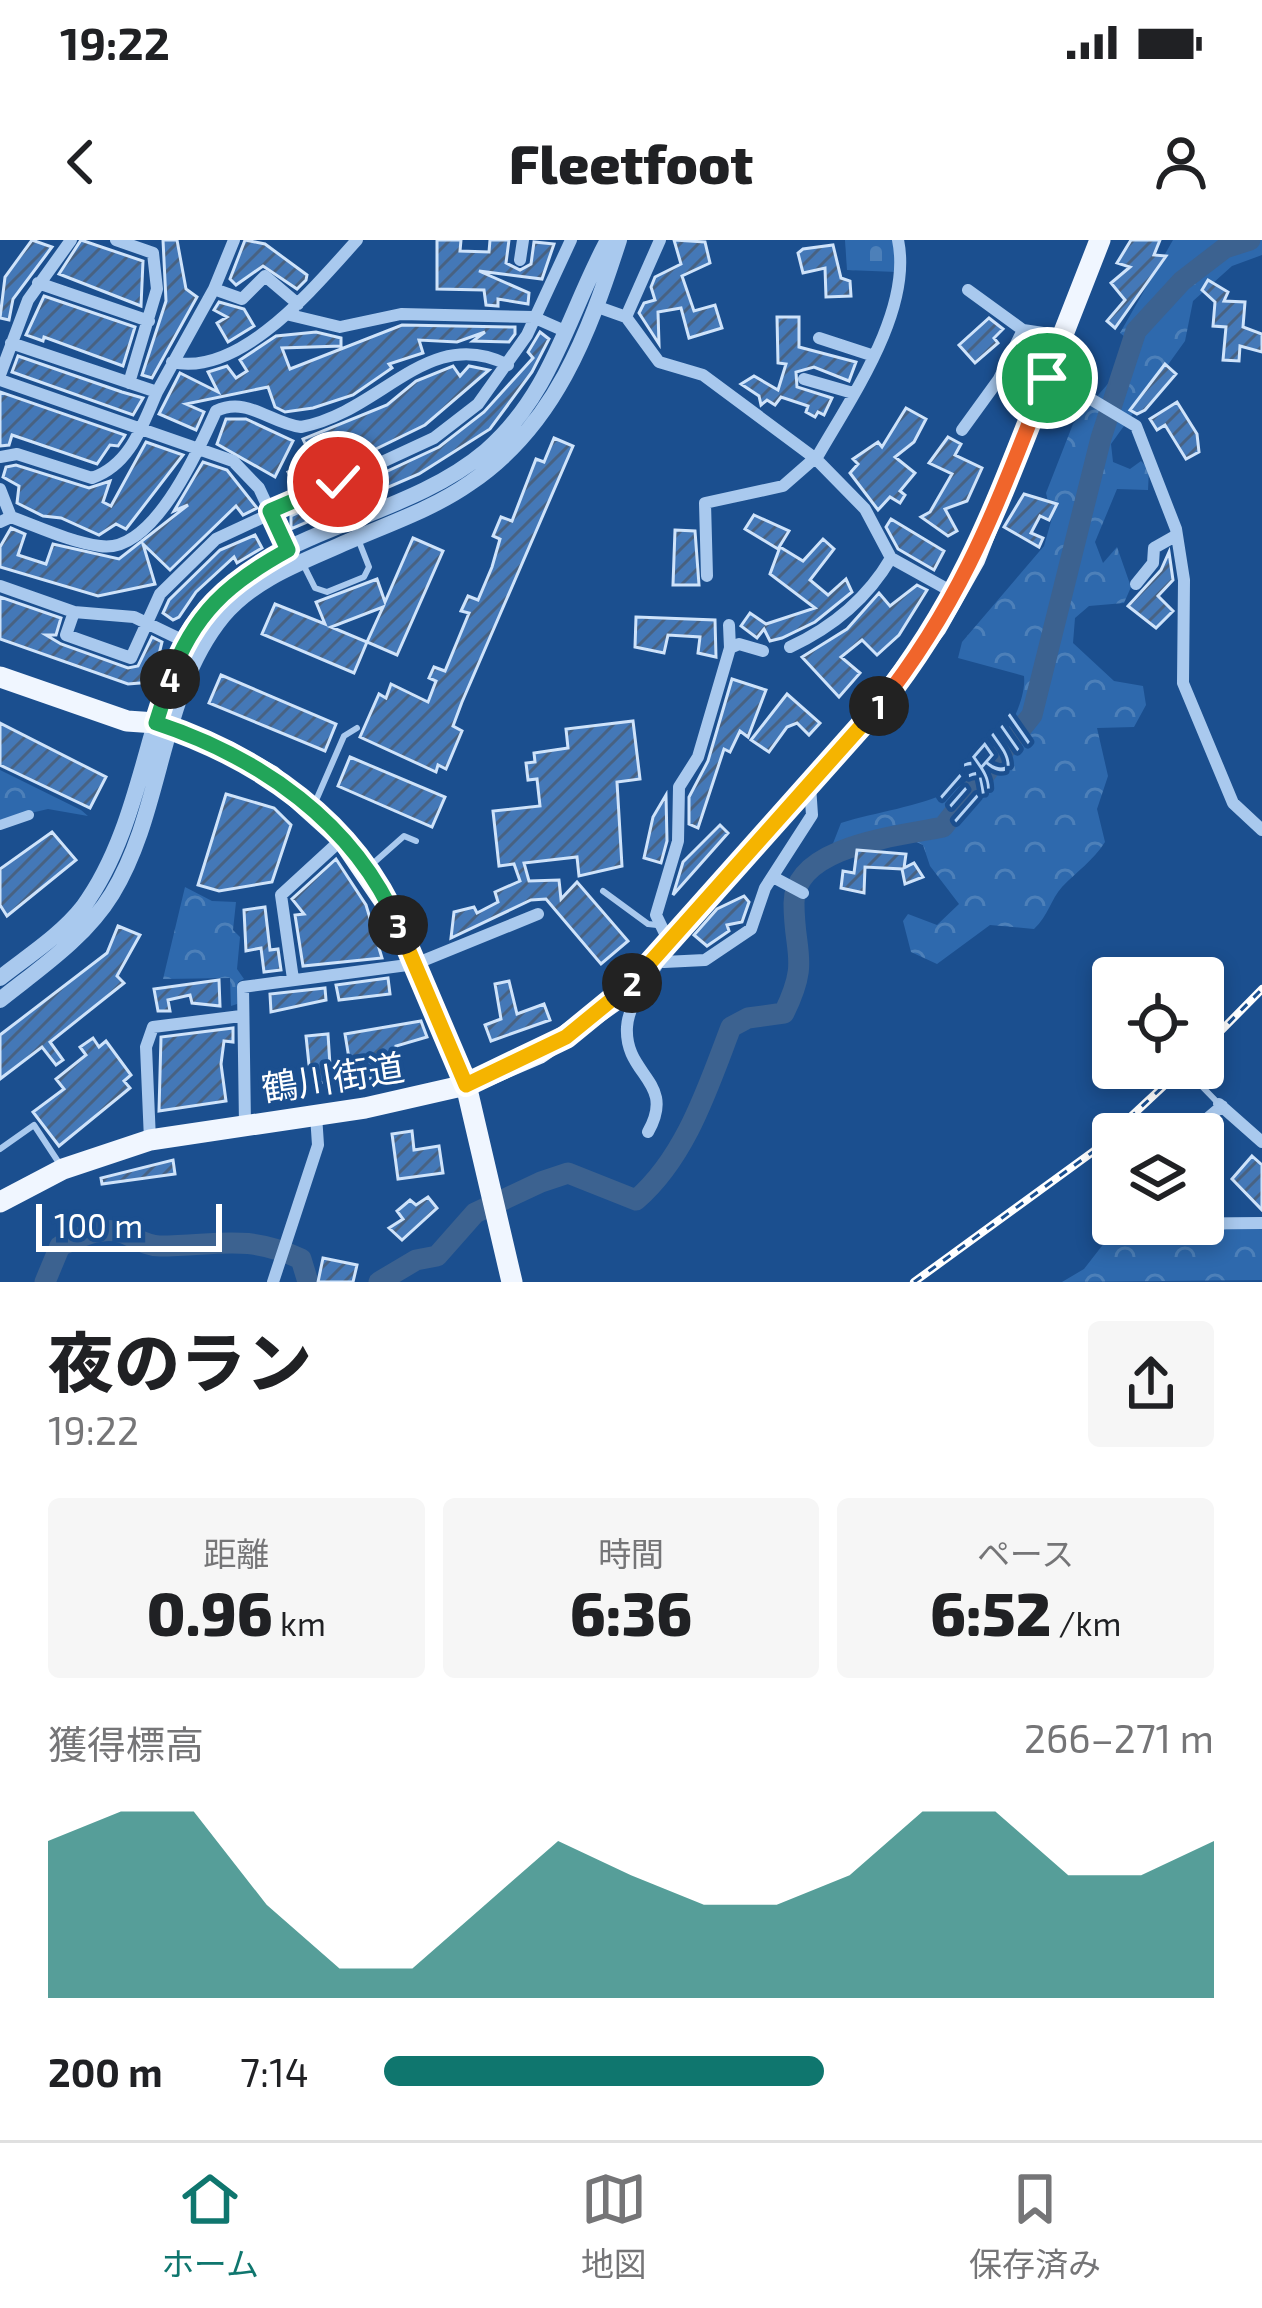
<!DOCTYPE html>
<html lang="ja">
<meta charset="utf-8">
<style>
:root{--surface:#fff;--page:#f6f6f6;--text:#202124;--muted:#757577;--line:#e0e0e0;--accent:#0f766e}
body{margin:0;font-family:"Exo 2","Noto Sans JP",sans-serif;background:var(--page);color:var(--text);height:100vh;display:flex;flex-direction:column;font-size:45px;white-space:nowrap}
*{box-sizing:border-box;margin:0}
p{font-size:39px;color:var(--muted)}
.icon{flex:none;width:66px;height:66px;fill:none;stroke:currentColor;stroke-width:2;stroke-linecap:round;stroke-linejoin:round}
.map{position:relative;height:1042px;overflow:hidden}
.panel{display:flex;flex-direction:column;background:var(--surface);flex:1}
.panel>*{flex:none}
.controls{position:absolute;left:1092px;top:717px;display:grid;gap:24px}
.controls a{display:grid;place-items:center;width:132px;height:132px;border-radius:12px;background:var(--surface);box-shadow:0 6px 18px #0003;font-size:60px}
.scale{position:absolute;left:36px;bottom:30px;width:186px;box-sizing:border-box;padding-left:12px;border:6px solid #fff;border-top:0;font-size:33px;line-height:42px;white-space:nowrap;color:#fff;-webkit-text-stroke:9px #1b4f8f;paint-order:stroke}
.pin{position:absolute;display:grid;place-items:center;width:102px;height:102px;color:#fff;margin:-51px;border:6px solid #fff;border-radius:50%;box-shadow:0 3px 12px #0007}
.km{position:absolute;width:60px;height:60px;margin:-30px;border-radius:50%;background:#222;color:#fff;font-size:33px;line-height:60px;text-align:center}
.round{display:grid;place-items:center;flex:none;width:126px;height:126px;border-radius:12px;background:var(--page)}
.head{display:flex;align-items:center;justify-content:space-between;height:204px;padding:0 48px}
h1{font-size:66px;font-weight:800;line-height:90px}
.stats{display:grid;grid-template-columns:repeat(3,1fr);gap:18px;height:204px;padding:12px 48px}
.stats div{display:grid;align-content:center;border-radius:12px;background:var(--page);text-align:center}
.stats b{font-size:60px;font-weight:800}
.stats small{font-size:33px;font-weight:400}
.stats p{font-size:33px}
.chart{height:336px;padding:24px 48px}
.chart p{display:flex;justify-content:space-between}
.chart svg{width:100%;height:216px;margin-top:12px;fill:var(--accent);opacity:.7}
ul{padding:0 48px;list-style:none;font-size:39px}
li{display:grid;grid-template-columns:192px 144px 1fr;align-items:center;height:90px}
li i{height:30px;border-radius:15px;background:var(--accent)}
.status{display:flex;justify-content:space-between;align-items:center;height:84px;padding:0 60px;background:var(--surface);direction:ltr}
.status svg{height:33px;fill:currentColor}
header{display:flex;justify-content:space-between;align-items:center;height:156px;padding:0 48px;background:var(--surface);font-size:54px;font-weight:800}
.menu{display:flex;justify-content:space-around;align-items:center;height:168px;border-top:3px solid var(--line);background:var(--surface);font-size:33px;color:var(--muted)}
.menu a{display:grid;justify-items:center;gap:6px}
.menu .active{color:var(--accent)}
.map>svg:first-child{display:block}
.forest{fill:url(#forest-crowns)}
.cemetery{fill:url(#cemetery-stones)}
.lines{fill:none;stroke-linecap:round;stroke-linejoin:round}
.river{stroke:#3c6290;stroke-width:21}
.building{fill:url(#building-hatch);stroke:#cfe3fa;stroke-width:3}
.service{stroke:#a9c9ee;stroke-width:6}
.pedestrian{stroke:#a9c9ee;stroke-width:10}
.minor{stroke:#a9c9ee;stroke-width:12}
.tertiary{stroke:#a9c9ee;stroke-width:16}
.primary{stroke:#f0f6ff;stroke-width:21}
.rail-casing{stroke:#fff;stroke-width:8}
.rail{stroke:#1b4f8f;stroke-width:3;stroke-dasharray:9;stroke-linecap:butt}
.service-bridge{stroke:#a9c9ee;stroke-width:6}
.split-1-casing{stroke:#fff;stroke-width:24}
.split-2-casing{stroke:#fff;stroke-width:24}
.split-3-casing{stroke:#fff;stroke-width:24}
.split-4-casing{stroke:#fff;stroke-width:24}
.split-5-casing{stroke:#fff;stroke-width:24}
.split-1{stroke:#f0652b;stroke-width:15}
.split-2{stroke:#f5b400;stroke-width:15}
.split-3{stroke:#f5b400;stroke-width:15}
.split-4{stroke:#22a559;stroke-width:15}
.split-5{stroke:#22a559;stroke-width:15}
.labels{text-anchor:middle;stroke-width:9;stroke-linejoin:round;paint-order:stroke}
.street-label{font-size:36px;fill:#fff;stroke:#1b4f8f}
.water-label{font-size:39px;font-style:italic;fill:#b5d3f5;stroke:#1b4f8f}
</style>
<div class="status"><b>19:22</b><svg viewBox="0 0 49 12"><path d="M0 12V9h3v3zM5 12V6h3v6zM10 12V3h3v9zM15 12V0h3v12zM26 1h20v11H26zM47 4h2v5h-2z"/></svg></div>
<header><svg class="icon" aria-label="back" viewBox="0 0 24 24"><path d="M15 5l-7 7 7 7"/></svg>Fleetfoot<svg class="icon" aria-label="person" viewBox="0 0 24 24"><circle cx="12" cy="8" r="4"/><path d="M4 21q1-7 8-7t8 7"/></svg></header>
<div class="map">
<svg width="1262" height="1042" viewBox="0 0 1262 1042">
<defs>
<pattern id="forest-crowns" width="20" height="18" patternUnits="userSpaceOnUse" patternTransform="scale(3)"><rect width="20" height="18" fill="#2e69ad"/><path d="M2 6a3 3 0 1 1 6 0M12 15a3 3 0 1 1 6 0" fill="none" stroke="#4d80b9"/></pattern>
<pattern id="cemetery-stones" width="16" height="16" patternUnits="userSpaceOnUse" patternTransform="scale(3)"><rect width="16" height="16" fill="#2e69ad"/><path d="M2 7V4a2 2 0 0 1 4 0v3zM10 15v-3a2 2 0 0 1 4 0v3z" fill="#4d80b9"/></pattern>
<pattern id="building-hatch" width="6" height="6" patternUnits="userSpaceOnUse" patternTransform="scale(3)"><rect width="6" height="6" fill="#4478b7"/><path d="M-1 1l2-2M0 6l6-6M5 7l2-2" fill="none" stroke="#486282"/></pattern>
</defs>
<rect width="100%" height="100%" fill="#1b4f8f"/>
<path class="forest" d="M1173 0H1262V15L1232 26 1193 61 1185 101 1111 204 1113 222 1130 229 1141 221 1149 229 1148 250 1117 249 1095 302 1103 323 1117 307 1131 347 1124 363 1089 366 1075 378 1073 403 1114 441 1143 446 1146 465 1134 487 1097 488 1108 536 1097 569 1105 602C1093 621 1077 631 1062 647 1051 659 1048 676 1034 689L990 685 937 724 911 712 903 681 908 674 937 685 959 664 930 626 923 605 890 590 832 606 841 583C876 572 918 567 951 551 983 537 1028 471 1024 436L958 418 962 402 1044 306 1052 278 1046 253 1073 184 1139 108 1120 93Z
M0 530 81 570 88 576 48 569 0 580Z
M185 647 212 661 236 662 233 690 240 697 237 729 244 739 238 742 237 764 231 766 230 738 163 739Z
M1119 984 1262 985V1040L1062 1042 1084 1029Z"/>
<path class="cemetery" d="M845 0H895L897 32 847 30Z"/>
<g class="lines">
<path class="river" d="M45 1042 60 1006C76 999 96 988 115 991 131 993 142 1006 160 1006 216 1006 246 993 301 1019L308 1042
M379 1042 416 1020 437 1016 475 973 541 942 568 933 636 960C686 917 708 847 731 787L748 778 784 773C810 720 794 715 794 663 794 605 901 596 943 587L1032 475 1101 198 1136 91 1182 41 1225 8 1250 0"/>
</g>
<path class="building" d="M32 0 52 7 13 59 9 80 0 78 5 37Z
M81 0 143 21 141 66 59 34Z
M163 0H177L186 49 197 57 152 138 142 135 166 61Z
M245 0 265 4 307 35 306 40 297 49 263 26 236 45 230 39Z
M437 0H461L460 11 489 12 490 0H509L506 23 520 30 531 24 534 2 554 4 542 39 479 31 529 53 528 64 498 59V66L486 65 484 50 437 49Z
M674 0 705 2 710 23 682 36 694 71 715 65 722 88 689 98 681 68 658 72 659 104 639 73 644 63 655 60 651 47 655 37 681 24Z
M1131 0H1160L1154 15 1166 16 1115 88 1107 81 1125 60 1111 43 1130 27 1117 23Z
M833 5 841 38 850 41 851 56 826 57 825 28 803 33 798 13 803 9Z
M1208 40 1228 52 1224 61 1245 62 1243 87 1262 94V112L1240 106 1239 121 1223 120 1226 87 1213 86 1215 62 1202 50Z
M44 56 135 87 123 126 44 97 43 101 26 95Z
M219 62 244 69 254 86 228 102 217 83 227 77 214 70Z
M777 77H799V107L856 122 849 141 814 127 796 132 797 147 832 158 824 175 818 172 815 177 806 172 808 166 781 157 775 165 767 160 761 165 759 156 741 144 754 136 778 150 786 124 778 123Z
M989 78 1003 89 994 98 998 103 975 123 959 105Z
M402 85 515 87V94L509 102 473 101 485 92 457 102 419 100 423 113 389 124 392 128 353 155 313 168 285 172 275 167 268 147 186 164 204 172 196 190 159 174 180 133 218 152 208 132 227 126 236 138 247 131 240 120 276 96 316 92 341 98V106L282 108 290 129Z
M540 92 549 99 532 132 490 189 419 234 291 289V276L439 207 484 172 533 118 528 112Z
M18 116 122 152 143 158 133 175 12 132Z
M1165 124 1176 134 1145 170 1137 174 1130 170Z
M453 126 460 136 469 126 489 130 425 185 296 248 288 232 313 221 303 199 387 165 416 141Z
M0 152 125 195 124 197 118 206 110 205 97 224 12 195 9 205 0 206Z
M1177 162 1197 194 1199 212 1186 219 1165 185 1157 190 1150 179Z
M906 168 926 179 914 202 895 217 915 233 900 251 905 255 900 263 890 257 878 270 850 233 858 224 853 219 878 202 882 207Z
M226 179H246L293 201 275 237 217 204Z
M948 197 961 204 955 215 982 228 967 261 945 269 957 291 948 296 921 277 930 272 952 234 929 223Z
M554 198 573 206 462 462 453 486 462 491 446 529 438 525 436 532 360 497 379 454 386 458 391 444 428 462 436 441 429 438 434 427 445 431 469 373 461 371 468 356 478 360 492 327 500 299 493 296 501 277 512 281 536 219 544 222Z
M146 202 183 215 126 289 116 284 99 295 61 278 43 276 17 263 19 246 3 237 6 227 16 225 89 248 110 241 103 262 111 266Z
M203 222 227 230 257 268 243 275 236 266 170 330 143 304 155 344 98 356 0 327V307L11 288 25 294 18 315 46 324 53 304 119 319 188 265 174 271Z
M1024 254 1057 264 1049 280 1040 276 1031 293 1043 298 1039 307 1004 287Z
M754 275 789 291 778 309 745 289Z
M891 279 944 311 934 330 898 309 886 287Z
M675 290 695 291 699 345H673Z
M255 295 262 308 237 323 234 317 196 352 179 377 173 380 163 373 169 360 220 310Z
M413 298 443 311 397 415 367 402 383 367 331 387 367 402 354 433 262 394 275 364 325 384 316 362 377 339 385 362Z
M823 299 834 309 810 340 828 355 846 339 852 352 815 382 782 398 770 401 764 389 757 398 741 386 750 373 766 384 815 368 770 334 780 307 803 321Z
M1169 312 1173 340 1158 356 1173 371 1156 388 1128 366 1161 330Z
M917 345 927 350 899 395 877 415 862 400 841 417 860 433 839 457 802 417 847 389 879 353 890 366Z
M0 357 61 378 56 395H46L61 404 128 428 138 426 152 397 162 402 152 442 128 444 0 399Z
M636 377 715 380 716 417 698 413 700 397 668 395 664 413 635 407Z
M221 435 336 484 325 511 209 463Z
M732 439 766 450 748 497 740 491 730 512 724 509 698 588 689 584V557L708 521Z
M787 454 820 483 809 495 797 483 787 487 769 512 751 500Z
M633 481 640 539 617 542 622 626 579 636 577 617 524 623 529 641 559 640 561 659 577 642 628 701 601 724 546 659 531 660 451 698 454 672 474 667 477 673 498 662 495 652 520 641 514 624 499 626 493 571 540 566 537 539 528 540 526 523 535 522 534 513 568 508 566 489Z
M0 483 106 537 90 568 0 525Z
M350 517 445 557 432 587 338 546Z
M226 554 274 568 291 585 272 642 219 651 198 645Z
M666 555 667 601 661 623 644 618 653 577Z
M720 585 728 593 673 655 683 622Z
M52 592 76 620 7 676 0 665V629Z
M857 610 906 614 904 628 914 623 923 637 905 644 902 629 865 627 864 653 841 648 843 631 854 633Z
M336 619 366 665 382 718 303 726 295 675 304 674 292 659Z
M744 656 749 662 742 682 727 685 729 691 707 706 694 695 717 669Z
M265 667 270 710 278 709 281 730 264 732 261 708 246 711 244 670Z
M118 686 140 695 117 736 124 743 50 802 63 820 56 825 42 807 0 839V795L107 713Z
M388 738 390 754 339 760 336 745Z
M219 740 220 766 192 763 190 755 168 760 170 771H158L154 749Z
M509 741 517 774 544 764 550 780 491 801 485 785 501 779 495 744Z
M325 748 326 760 271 772 270 754Z
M421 781 427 797 396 806 399 831 353 843 345 794Z
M233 788V802L224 801 221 824 226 861 159 871 161 797Z
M328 794 331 841 311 844 306 796Z
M93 798 99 807 106 801 131 835 124 841 130 848 59 906 33 872 64 849 56 839 86 815 80 807Z
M412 891 414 910 439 906 443 933 398 939 392 894Z
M1252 916 1262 925V970L1232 939Z
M173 920 175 934 102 944 101 938Z
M428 957 437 968 402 1000 389 988 403 979 397 971 410 960 416 965Z
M323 1018 357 1025 353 1042H318Z"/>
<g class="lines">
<path class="service" d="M304 326 315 348 327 352 364 337 369 327 358 299
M314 565 344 496 357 488
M369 627 404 596 416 601
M603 651 648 684 657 685
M0 909 34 885 61 926"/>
<path class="pedestrian" d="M0 585 29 575"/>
<path class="minor" d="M116 0 153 13 157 49 129 143
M520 20 523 0
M38 43 149 81
M214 49 242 59 265 36 298 64
M968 50 1023 90 1063 96
M595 66 626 77 660 0
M290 75 340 87 401 74 533 77 567 92
M626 77 659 122 703 135 816 219C850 159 913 71 898 0
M819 98 871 115
M1054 120 1084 155 1136 186 1176 289 1184 340 1183 443 1233 563 1262 590
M172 122C241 138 316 45 357 0
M0 135 28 60 71 0
M804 139 853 153
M0 140 233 221 259 248 288 310
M157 152 214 49 234 0
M962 190 999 139 1023 90
M0 217 17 214 92 238C130 225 142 186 157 152L11 103
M816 219 865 269 891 318 956 354
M0 249 11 277
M0 282 11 277C39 287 70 302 100 306 153 315 199 209 216 171 247 156 270 183 301 187 382 172 428 84 508 125
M707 336 705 263 783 246 815 218
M1136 344 1153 323 1154 308 1177 295
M0 346 74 372 134 377 184 401
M74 372 66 395 131 418 160 354 216 299 434 198 478 164 527 95 571 0
M790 407C833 387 867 359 891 318
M730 408 739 404 763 411
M773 637 803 653
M664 722 705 720 751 689 765 648 812 575 810 546
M293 739 281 655 342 599
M1219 864 1262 902
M245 885 243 747 415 724 538 674
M648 892C677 841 624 836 627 787 629 756 659 730 669 702L656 675 678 601 679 547 698 517 730 408 729 385
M1189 894 1222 866
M150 900 146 807 153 787 241 776
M1143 984 1262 983
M273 1042 318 905 316 875"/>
<path class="tertiary" d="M0 738C28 716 61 695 83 667 119 618 135 555 151 498 162 462 170 418 191 387 258 287 399 285 486 211 552 154 568 74 608 0
M0 760C40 728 85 698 112 654 164 569 159 454 223 376 255 338 303 322 347 302 388 284 433 269 470 243 555 186 589 93 619 0"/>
<path class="primary" d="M0 437 127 481 156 483 227 511 272 536 342 599 393 674 466 845 512 1042
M0 962 63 929 150 900 365 868 466 845 540 813 616 760 866 481 936 388 975 319 1100 0"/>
<defs>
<path id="rail" d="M1203 809 1262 749
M914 1042 1094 911 1183 828"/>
</defs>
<use href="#rail" class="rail-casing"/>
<use href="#rail" class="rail"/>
<path class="service-bridge" d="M1184 828 1219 864"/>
</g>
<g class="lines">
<defs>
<path id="split-1" d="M879 466C965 357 997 264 1047 138"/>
<path id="split-2" d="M632 743 879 466"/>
<path id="split-3" d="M398 685 466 845 566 797 632 743"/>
<path id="split-4" d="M170 439 156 483C259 517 354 582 398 685"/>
<path id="split-5" d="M170 439C193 374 228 343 288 310L270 271 338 242"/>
</defs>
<use href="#split-1" class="split-1-casing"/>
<use href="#split-2" class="split-2-casing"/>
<use href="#split-3" class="split-3-casing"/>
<use href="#split-4" class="split-4-casing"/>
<use href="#split-5" class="split-5-casing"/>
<use href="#split-1" class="split-1"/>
<use href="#split-2" class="split-2"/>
<use href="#split-3" class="split-3"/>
<use href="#split-4" class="split-4"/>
<use href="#split-5" class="split-5"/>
</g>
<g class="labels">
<g class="street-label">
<text transform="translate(333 838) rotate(-9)" y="13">鶴川街道</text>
</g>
<g class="water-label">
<text transform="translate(982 531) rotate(-49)" y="14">三沢川</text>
</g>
</g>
</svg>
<div class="controls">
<a><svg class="icon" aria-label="locate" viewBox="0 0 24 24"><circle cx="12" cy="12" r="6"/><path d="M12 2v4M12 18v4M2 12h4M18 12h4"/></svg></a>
<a><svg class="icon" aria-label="layers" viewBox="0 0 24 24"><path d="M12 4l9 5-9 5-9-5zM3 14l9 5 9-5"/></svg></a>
</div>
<div class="scale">100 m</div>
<div class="pin" style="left:1047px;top:138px;background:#1e9e55"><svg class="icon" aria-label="arrive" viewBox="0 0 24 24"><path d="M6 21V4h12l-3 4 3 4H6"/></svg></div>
<div class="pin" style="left:338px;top:242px;background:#d93025"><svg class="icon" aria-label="check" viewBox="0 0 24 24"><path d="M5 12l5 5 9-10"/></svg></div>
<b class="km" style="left:879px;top:466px">1</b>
<b class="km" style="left:632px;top:743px">2</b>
<b class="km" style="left:398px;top:685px">3</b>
<b class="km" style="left:170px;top:439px">4</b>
</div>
<section class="panel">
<div class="head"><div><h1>夜のラン</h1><p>19:22</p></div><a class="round"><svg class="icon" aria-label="share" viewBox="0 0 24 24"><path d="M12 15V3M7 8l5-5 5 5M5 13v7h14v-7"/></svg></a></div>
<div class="stats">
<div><p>距離</p><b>0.96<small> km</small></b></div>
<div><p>時間</p><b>6:36</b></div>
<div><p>ペース</p><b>6:52<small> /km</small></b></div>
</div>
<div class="chart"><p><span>獲得標高</span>266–271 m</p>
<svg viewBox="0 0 160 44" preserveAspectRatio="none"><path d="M0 44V12L10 6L20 6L30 25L40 38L50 38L60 25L70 12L80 19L90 25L100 25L110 19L120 6L130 6L140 19L150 19L160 12V44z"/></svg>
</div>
<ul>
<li><b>200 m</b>7:14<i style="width:53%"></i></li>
</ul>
</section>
<nav class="menu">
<a class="active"><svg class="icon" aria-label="home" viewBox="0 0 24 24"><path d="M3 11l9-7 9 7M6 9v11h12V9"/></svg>ホーム</a>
<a><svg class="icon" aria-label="map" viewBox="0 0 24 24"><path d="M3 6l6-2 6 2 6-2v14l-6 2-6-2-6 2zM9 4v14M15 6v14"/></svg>地図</a>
<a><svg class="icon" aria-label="saved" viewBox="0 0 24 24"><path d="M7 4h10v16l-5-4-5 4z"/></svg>保存済み</a>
</nav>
